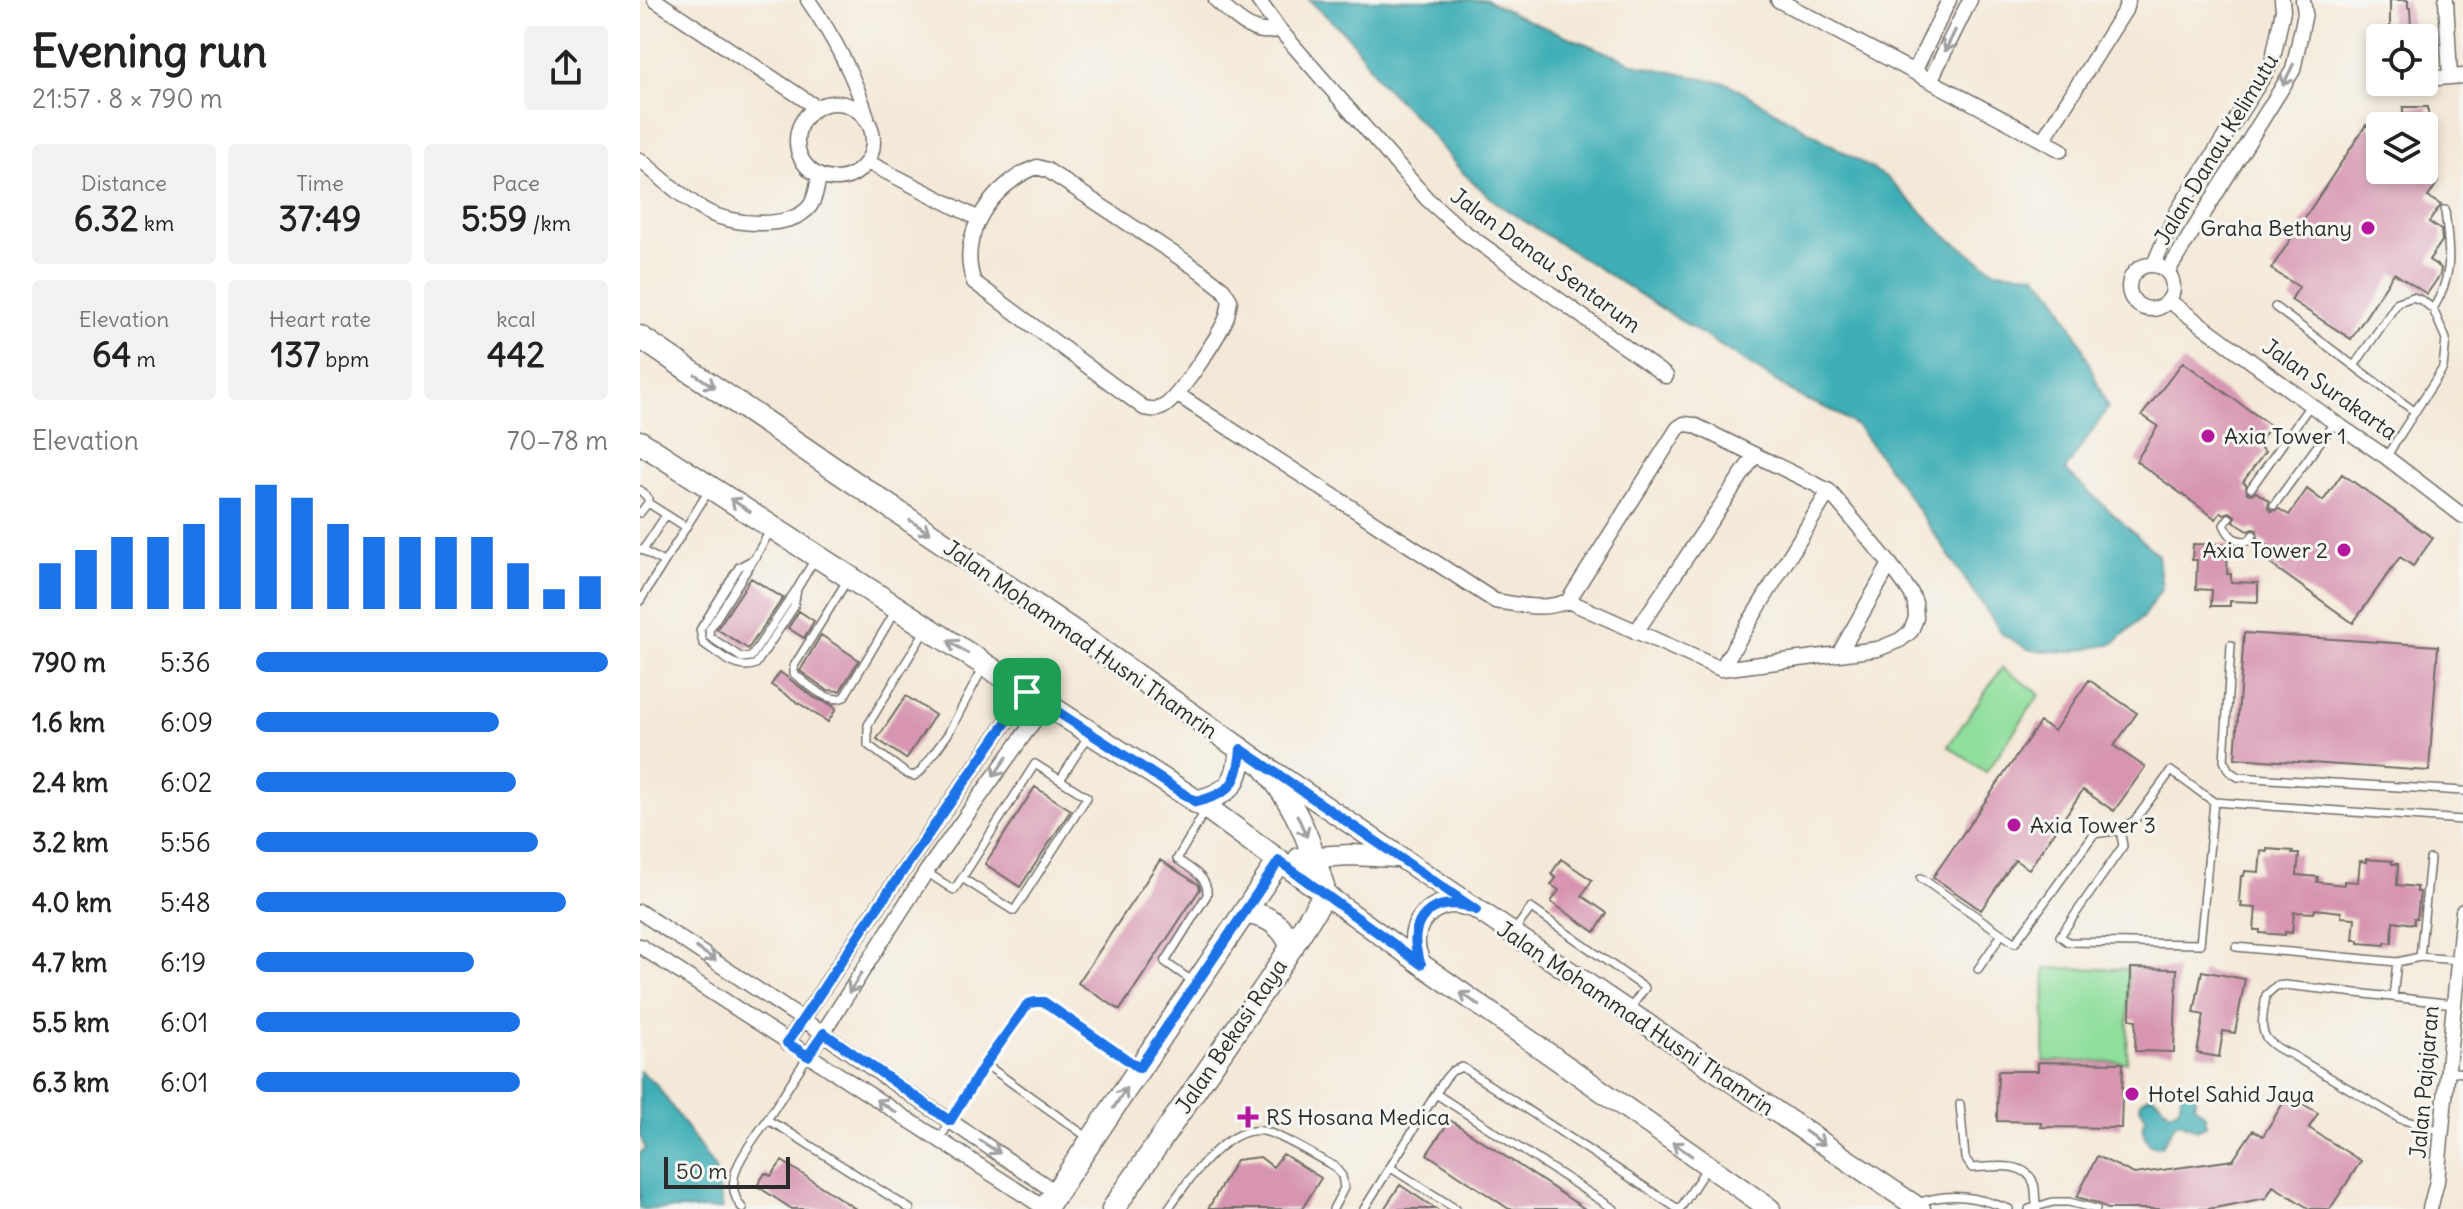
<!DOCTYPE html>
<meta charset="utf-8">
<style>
:root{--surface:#fff;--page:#f2f2f2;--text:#222;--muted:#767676;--accent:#1a73e8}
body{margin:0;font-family:Delius,sans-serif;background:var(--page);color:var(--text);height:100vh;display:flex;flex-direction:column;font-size:30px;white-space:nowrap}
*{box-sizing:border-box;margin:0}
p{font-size:26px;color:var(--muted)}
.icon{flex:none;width:44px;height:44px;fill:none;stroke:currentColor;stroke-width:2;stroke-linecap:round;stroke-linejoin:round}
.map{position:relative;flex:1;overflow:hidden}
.details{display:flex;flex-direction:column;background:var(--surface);width:640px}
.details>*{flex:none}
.buttons{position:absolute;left:1726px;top:24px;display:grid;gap:16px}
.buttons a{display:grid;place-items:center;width:72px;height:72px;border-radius:8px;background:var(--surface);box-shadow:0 4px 12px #0003;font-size:40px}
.scale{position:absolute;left:24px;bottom:20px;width:126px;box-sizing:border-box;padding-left:8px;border:4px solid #2b2b2b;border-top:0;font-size:22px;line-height:28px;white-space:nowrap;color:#2b2b2b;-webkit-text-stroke:6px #f6f6f2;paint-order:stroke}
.pin{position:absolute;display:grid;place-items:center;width:68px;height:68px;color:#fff;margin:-34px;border-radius:16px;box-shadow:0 4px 12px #0006}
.round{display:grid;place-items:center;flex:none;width:84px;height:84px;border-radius:8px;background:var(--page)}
.summary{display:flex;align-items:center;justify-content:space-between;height:136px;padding:0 32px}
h1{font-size:44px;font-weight:800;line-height:60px}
.figures{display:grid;grid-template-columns:repeat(3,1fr);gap:12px;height:136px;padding:8px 32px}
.figures div{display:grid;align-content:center;border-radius:8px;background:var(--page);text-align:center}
.figures b{font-size:34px;font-weight:800}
.figures small{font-size:22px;font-weight:400}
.figures p{font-size:22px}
.chart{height:224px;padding:16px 32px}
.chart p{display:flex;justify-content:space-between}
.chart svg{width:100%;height:144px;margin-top:8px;stroke:var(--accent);stroke-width:6}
ul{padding:0 32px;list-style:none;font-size:26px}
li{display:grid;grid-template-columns:128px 96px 1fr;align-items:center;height:60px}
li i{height:20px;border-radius:10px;background:var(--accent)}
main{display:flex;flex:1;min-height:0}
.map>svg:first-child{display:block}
.green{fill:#90df9d;stroke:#5e8564;stroke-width:2}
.water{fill:#3daeb6;stroke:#346c70;stroke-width:2}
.building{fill:#d795b1}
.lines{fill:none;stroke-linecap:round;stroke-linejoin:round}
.lane-casing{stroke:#716e68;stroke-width:10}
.street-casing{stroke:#716e68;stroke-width:17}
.secondary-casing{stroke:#716e68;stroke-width:23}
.primary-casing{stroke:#716e68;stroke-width:25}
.lane{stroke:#fff;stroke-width:7}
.street{stroke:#fff;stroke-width:14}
.secondary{stroke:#fff;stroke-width:20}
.primary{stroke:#fff;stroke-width:22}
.oneway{stroke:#a0a0a0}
.route-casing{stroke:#fff;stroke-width:16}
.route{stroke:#1a73e8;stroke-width:10}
.poi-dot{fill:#b5179e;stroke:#f6f6f2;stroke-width:3}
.labels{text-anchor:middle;stroke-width:6;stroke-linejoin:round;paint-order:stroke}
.street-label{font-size:22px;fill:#2b2b2b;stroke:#f6f6f2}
.poi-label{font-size:22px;fill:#2b2b2b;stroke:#f6f6f2;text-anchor:start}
</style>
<main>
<section class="details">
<div class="summary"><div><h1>Evening run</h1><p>21:57 · 8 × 790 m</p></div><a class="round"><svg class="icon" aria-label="share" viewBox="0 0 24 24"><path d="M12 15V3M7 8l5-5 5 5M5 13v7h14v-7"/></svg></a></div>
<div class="figures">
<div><p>Distance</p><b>6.32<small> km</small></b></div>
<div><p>Time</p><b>37:49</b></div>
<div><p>Pace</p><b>5:59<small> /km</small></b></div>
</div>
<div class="figures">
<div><p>Elevation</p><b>64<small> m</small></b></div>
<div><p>Heart rate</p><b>137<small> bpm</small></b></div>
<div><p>kcal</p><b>442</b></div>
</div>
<div class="chart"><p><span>Elevation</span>70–78 m</p>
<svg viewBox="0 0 160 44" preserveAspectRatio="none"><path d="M5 44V30M15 44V26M25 44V22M35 44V22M45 44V18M55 44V10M65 44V6M75 44V10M85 44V18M95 44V22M105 44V22M115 44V22M125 44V22M135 44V30M145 44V38M155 44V34"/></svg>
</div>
<ul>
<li><b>790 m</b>5:36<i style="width:100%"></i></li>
<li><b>1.6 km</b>6:09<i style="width:69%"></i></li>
<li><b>2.4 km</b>6:02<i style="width:74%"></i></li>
<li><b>3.2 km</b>5:56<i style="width:80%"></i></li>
<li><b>4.0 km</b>5:48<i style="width:88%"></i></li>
<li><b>4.7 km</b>6:19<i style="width:62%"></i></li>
<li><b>5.5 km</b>6:01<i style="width:75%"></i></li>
<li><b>6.3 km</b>6:01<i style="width:75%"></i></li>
</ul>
</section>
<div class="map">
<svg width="1823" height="1209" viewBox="0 0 1823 1209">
<rect width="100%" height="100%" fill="#f6f6f2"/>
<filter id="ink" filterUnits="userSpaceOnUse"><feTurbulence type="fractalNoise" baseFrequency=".0125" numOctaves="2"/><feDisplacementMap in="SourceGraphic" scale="16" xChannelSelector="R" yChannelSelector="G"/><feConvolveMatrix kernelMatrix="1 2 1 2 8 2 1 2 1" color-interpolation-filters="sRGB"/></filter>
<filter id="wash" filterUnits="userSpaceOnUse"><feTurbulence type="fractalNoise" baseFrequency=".006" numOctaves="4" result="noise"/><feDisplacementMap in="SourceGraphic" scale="32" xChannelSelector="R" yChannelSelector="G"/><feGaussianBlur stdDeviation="1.8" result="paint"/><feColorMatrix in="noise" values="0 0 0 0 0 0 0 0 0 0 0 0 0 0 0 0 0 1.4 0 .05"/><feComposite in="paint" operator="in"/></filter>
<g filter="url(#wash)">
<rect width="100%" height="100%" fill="#f4e9d8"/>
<path class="green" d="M1362 668 1400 694 1346 772 1308 746Z
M1405 968 1489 969 1487 1062 1404 1061Z"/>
<path class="water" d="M669 0H846L887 20 998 65 1089 84 1246 177 1306 236 1355 271 1395 274 1415 295 1440 342 1468 408 1425 470 1518 555 1522 588 1503 617 1474 643 1431 652 1390 650 1363 635 1261 485 1218 427 1193 411 1164 399 859 205 822 172 782 124 741 83 709 37Z
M0 1071 16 1084 75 1169 83 1209H0V1153L5 1149 0 1135Z
M1550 1088 1556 1097 1554 1105 1565 1115 1566 1126 1557 1130 1540 1122 1535 1124 1522 1146 1516 1147 1510 1145C1504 1136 1499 1126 1506 1117L1500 1107 1501 1100 1511 1095C1521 1099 1522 1108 1531 1112L1538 1109C1542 1102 1539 1096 1543 1089Z"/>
<g id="blocks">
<path class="building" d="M1750 0H1768V8H1770L1771 27H1750Z
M1763 107H1788V126H1763Z
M1726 125 1740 134V170H1779L1798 182 1788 197 1801 205 1789 222 1801 230 1802 241 1789 260 1801 268 1800 275 1787 294 1754 273 1711 339 1651 300 1659 287 1631 269Z
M1543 362 1631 426 1617 445 1625 452 1603 482 1606 484 1607 493 1611 494 1616 492 1629 501 1628 507 1631 511 1639 509 1649 515 1667 489 1683 501 1702 474 1793 538 1773 566 1760 557 1713 623 1619 556 1626 547H1631L1618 539 1617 530 1613 529 1608 531 1594 522 1595 516 1590 512 1584 514 1581 512 1576 519 1496 461 1518 426 1502 415Z
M1553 544 1588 545 1587 574H1591V582L1618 583V602L1590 601V606H1571L1572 590 1556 589 1557 560H1552Z
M111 578 143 598 108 649 77 629Z
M159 611 174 621 164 638 148 628Z
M1604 633 1798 646 1789 771 1595 758Z
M181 635 219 660 200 691 187 690 160 671Z
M140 672 175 698 192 705 196 709 188 722 131 685Z
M1449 680 1497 713 1474 746 1505 767 1474 811 1443 790 1389 869 1375 860 1341 910 1293 877 1400 722 1414 731Z
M266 696 295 715 266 759 237 739Z
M395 787 431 810 380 887 345 864Z
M1627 849 1653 851 1652 854H1659L1657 875 1678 877 1677 882 1704 885V881L1718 882 1720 861 1726 862V859L1752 861V864H1758L1757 885 1777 887V892H1780L1777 918H1774V924L1753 921 1752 943 1745 942V945L1719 943V940H1713L1715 918 1701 917V912L1675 909 1674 913 1654 912 1652 933 1645 932V935L1620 933V930H1614L1616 908 1601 907 1602 902H1599L1601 876H1604L1605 871 1619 872 1621 851 1627 852Z
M921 859 952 880 942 896 967 913 955 932 911 902 919 890 911 885 916 878 911 874Z
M520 860 559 885 560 889 480 1010 438 983Z
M1491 968 1537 969 1534 1052 1495 1051 1496 1020 1490 1019Z
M1562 971 1605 979 1595 1033 1583 1031 1579 1057 1557 1053 1564 1015 1554 1013Z
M1398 1062 1483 1063 1481 1128 1401 1127V1122L1357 1121 1358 1071H1398Z
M1648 1095 1678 1113 1669 1128 1721 1161 1690 1209H1670L1633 1186 1626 1198 1569 1209H1467L1458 1203 1437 1197 1457 1156 1494 1174 1593 1160 1613 1130 1623 1136Z
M810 1120 945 1209H869L787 1154Z
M643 1154 681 1178 662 1209H568L596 1160 620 1157 633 1167Z
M142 1161 216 1209H152L117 1186 125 1173 131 1176Z
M760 1185 796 1209H744Z"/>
</g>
</g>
<g filter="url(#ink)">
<use href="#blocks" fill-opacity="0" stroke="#716e68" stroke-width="2"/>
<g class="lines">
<defs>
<path id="lane" d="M1635 307 1714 366 1758 302 1773 297 1783 301 1793 309
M1714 366 1774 411
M1746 457 1803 368 1806 339 1793 309C1815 272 1809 251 1805 210
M1611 488 1671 404
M0 490 8 498V503L0 513
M8 503 46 527
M1634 505 1694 423
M1589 518 1584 525C1590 538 1595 541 1609 541L1613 535
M131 529 114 559 99 567 60 630 63 643C78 653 97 672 116 664L154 607 157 589 176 557
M1 549 23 562
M3 550 26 515
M112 562 69 630 70 637 102 658 111 657 156 590
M208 579 154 666V674C167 683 188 705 204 697L256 610
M0 601 68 492
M286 629 228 725V745L267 774 274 776 280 772 308 734 344 666
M1591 645 1584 761 1589 771 1598 777 1823 791
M395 764 447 797 374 911 322 878Z
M420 780 449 735
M1574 802 1823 820
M286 872 314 890 322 878
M1281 878 1375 943 1454 834 1480 830 1495 820 1531 771 1574 802 1560 944 1428 942 1420 936 1483 846 1480 830
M874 931 891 908 1005 988 989 1010
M1596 947 1757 962 1780 957 1818 960
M1780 957 1790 859
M1338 969 1362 934
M555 983 525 962 567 895C569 877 550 869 537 859L565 811
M1753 997 1757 962
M168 1056 127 1120 144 1129 270 1209
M345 1064 450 1139
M1808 1071 1823 1073
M796 1094 974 1209
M1320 1104 1325 1158 1332 1168C1352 1167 1386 1160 1394 1184 1396 1192 1395 1202 1397 1209
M1802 1131 1760 1119 1652 1055C1616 1040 1621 1029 1626 995L1636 986 1645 985 1814 1004
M300 1140C324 1091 357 1048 388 1004L395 1002H404L497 1067
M751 1168 816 1209
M1278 1203C1310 1191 1338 1197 1369 1209
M103 1209C77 1179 110 1146 127 1120
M528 1209C546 1183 589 1120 627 1132 647 1138 674 1156 694 1166L702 1176 704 1188 693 1209
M724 1209 805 1079 812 1071 822 1067 1038 1209
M1040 1209 1067 1167
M1389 1209 1413 1202H1429L1456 1209"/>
<path id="street" d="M15 0 176 107
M168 0C193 36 214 75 227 117
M576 0C593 15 614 39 639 29
M618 0 639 29 787 199 824 232 1026 376
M1138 0 1421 150
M1806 0 1810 77
M1274 72 1309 0
M1784 79 1823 76
M1290 81 1330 0
M1748 82H1750
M157 141a38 38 0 1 1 76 0a38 38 0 1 1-76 0Z
M1403 140 1485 10 1488 0
M0 160C21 177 41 197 64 210 88 225 151 231 170 206 176 198 177 186 179 177
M227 162 339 219
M397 167 407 170 560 271 583 289 590 300C589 306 588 313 586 319 578 337 538 399 523 407 516 411 510 409 504 408L334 282C316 236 353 183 397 167Z
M1514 264 1536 213 1632 63 1643 10 1642 0
M1489 287a22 22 0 1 1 44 0a22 22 0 1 1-44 0Z
M1528 271 1653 70 1665 13 1663 0
M1529 301 1694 422 1746 457 1823 516
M538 395 855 601C881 605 904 611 928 601L1038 428 1044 424 1054 425 1189 491 1250 564 1271 593 1275 603 1276 618 1271 631 1260 640 1238 649 1081 669 928 601
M996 632 1115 455
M1199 654 1250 564
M1081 669 1189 491
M0 912 177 1029 243 1076 417 1193
M0 946 406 1209
M147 1043 226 924 387 692
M168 1056 286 872 406 704
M1790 1209 1797 1181 1823 911"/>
<path id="secondary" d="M627 767 1280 1209
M659 858 710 855 758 857
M639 861 781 964 1130 1209
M781 964C777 955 774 949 775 939 776 913 804 896 828 906"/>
<path id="primary" d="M0 337 436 633 623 765C659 810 670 840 685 894L631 979 473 1209
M0 442 567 808 639 861 405 1209
M556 802C590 793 598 784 601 749
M606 913C629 915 643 926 652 947"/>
</defs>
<use href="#lane" class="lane-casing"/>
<use href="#street" class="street-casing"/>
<use href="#secondary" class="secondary-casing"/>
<use href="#primary" class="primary-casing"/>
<use href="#lane" class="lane"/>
<use href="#street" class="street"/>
<use href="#secondary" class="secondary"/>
<use href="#primary" class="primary"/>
</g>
<defs><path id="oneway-shaft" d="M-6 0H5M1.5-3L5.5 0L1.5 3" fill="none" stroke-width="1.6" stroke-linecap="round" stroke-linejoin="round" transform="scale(2)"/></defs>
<g class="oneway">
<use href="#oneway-shaft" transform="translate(1310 41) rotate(116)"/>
<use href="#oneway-shaft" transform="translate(1648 75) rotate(116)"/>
<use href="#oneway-shaft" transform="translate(65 381) rotate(34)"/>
<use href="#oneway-shaft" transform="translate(100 505) rotate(-147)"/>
<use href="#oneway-shaft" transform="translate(280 527) rotate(34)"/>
<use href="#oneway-shaft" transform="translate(318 647) rotate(-147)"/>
<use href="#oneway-shaft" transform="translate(360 767) rotate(125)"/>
<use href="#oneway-shaft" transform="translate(662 826) rotate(66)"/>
<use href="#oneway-shaft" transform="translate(66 954) rotate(33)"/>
<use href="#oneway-shaft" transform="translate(215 983) rotate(122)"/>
<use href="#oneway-shaft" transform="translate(830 999) rotate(-145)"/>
<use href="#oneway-shaft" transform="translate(480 1098) rotate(-57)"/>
<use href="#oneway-shaft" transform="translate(246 1106) rotate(-147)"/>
<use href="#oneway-shaft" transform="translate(1175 1138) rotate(34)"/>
<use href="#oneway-shaft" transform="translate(350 1147) rotate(33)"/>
<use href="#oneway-shaft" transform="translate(1042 1149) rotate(-145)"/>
</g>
</g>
<g class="lines" filter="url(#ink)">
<defs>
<path id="route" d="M387 692 556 802C590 793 598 785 601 749L836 910C794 891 762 922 781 964L639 861 499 1068 404 1002H395L388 1004 345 1064 310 1121 184 1033 168 1056 147 1043 226 924Z"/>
</defs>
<use href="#route" class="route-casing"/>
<use href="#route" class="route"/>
</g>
<g class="poi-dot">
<circle cx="1728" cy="228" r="8"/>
<circle cx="1568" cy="436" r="8"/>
<circle cx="1704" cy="550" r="8"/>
<circle cx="1374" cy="825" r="8"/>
<circle cx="1492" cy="1094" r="8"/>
<path d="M604 1105h8v8h8v8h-8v8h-8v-8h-8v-8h8z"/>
</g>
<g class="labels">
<g class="street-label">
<text transform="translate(1576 149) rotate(-59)" y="8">Jalan Danau Kelimutu</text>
<text transform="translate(906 260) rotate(36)" y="8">Jalan Danau Sentarum</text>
<text transform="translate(1690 389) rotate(35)" y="8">Jalan Surakarta</text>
<text transform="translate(441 639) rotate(35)" y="8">Jalan Mohammad Husni Thamrin</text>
<text transform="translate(996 1018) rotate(34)" y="8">Jalan Mohammad Husni Thamrin</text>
<text transform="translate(591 1036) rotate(-56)" y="8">Jalan Bekasi Raya</text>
<text transform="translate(1784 1082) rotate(-85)" y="8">Jalan Pajajaran</text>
</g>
<g class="poi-label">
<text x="1712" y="236" text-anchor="end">Graha Bethany</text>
<text x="1584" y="444">Axia Tower 1</text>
<text x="1688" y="558" text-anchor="end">Axia Tower 2</text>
<text x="1390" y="833">Axia Tower 3</text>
<text x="1508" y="1102">Hotel Sahid Jaya</text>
<text x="626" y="1125">RS Hosana Medica</text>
</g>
</g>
</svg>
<div class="buttons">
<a><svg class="icon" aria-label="locate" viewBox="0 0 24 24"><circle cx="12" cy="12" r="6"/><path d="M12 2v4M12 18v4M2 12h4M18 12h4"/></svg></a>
<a><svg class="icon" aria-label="layers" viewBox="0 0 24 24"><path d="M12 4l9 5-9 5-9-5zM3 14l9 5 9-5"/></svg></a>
</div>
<div class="scale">50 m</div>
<div class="pin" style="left:387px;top:692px;background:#1e9e55"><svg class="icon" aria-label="arrive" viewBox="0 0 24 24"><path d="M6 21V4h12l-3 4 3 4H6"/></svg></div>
</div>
</main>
